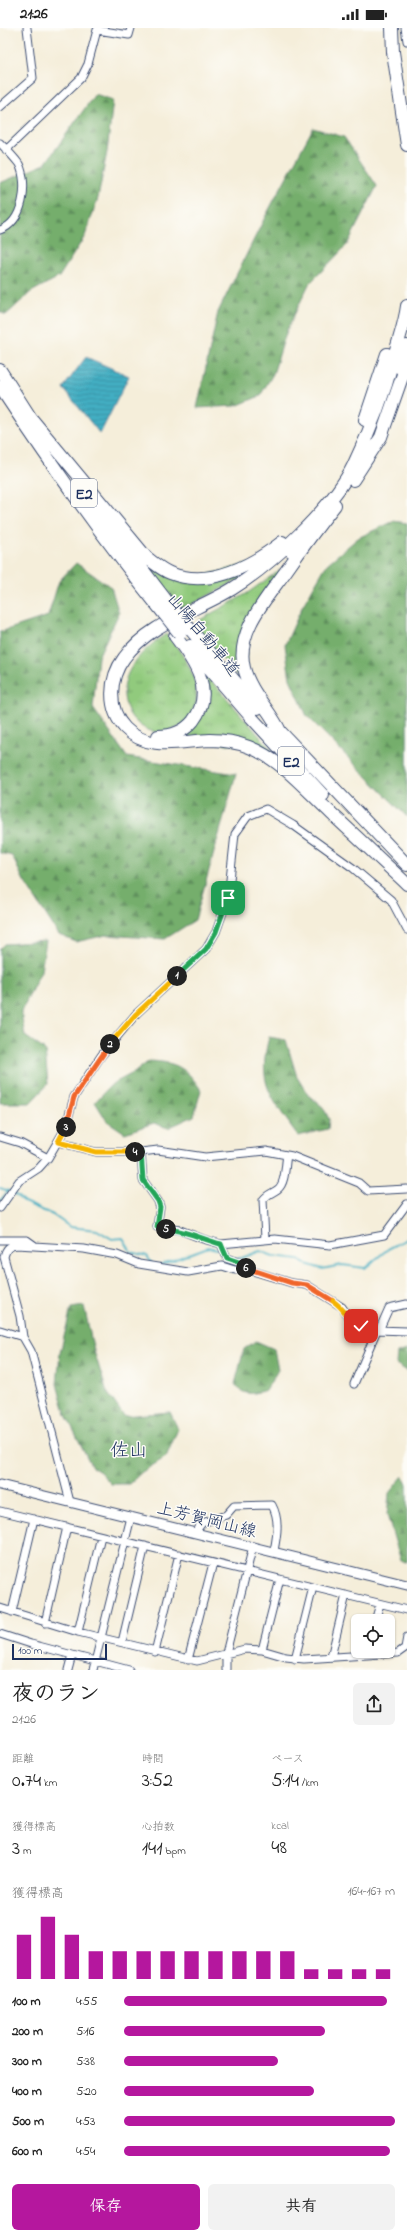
<!DOCTYPE html>
<html lang="ja">
<meta charset="utf-8">
<style>
:root{--surface:#fff;--page:#f2f2f2;--text:#222;--muted:#767676;--accent:#b5179e}
body{margin:0;font-family:"Indie Flower","Klee One",sans-serif;background:var(--page);color:var(--text);height:100vh;display:flex;flex-direction:column;font-size:15px;white-space:nowrap}
*{box-sizing:border-box;margin:0}
p{font-size:13px;color:var(--muted)}
.icon{flex:none;width:22px;height:22px;fill:none;stroke:currentColor;stroke-width:2;stroke-linecap:round;stroke-linejoin:round}
.map{position:relative;height:1642px;overflow:hidden}
.details{display:flex;flex-direction:column;background:var(--surface);flex:1}
.details>*{flex:none}
.controls{position:absolute;left:351px;top:1586px;display:grid;gap:8px}
.controls a{display:grid;place-items:center;width:44px;height:44px;border-radius:6px;background:var(--surface);box-shadow:0 1px 3px #0004;font-size:20px}
.scale{position:absolute;left:12px;bottom:10px;width:95px;box-sizing:border-box;padding-left:4px;border:2px solid #1b2f5e;border-top:0;font-size:11px;line-height:14px;white-space:nowrap;color:#1b2f5e;-webkit-text-stroke:3px #fdfcf7;paint-order:stroke}
.pin{position:absolute;display:grid;place-items:center;width:34px;height:34px;color:#fff;margin:-17px;border-radius:8px;box-shadow:0 2px 6px #0006}
.km{position:absolute;width:20px;height:20px;margin:-10px;border-radius:50%;background:#222;color:#fff;font-size:11px;line-height:20px;text-align:center}
.round{display:grid;place-items:center;flex:none;width:42px;height:42px;border-radius:6px;background:var(--page)}
.summary{display:flex;align-items:center;justify-content:space-between;height:68px;padding:0 12px}
h1{font-size:22px;font-weight:600;line-height:30px}
.stats{display:grid;grid-template-columns:repeat(3,1fr);gap:6px;height:68px;padding:4px 12px}
.stats div{display:grid;align-content:center}
.stats b{font-size:20px;font-weight:600}
.stats small{font-size:11px;font-weight:400}
.stats p{font-size:11px}
.chart{height:112px;padding:8px 12px}
.chart p{display:flex;justify-content:space-between}
.chart svg{width:100%;height:72px;margin-top:4px;stroke:var(--accent);stroke-width:6}
.cta{display:flex;gap:8px;margin-top:auto;padding:8px 12px}
.cta a{flex:1;height:46px;border-radius:6px;background:var(--accent);color:#fff;font-size:16px;font-weight:600;line-height:46px;text-align:center}
.cta a+a{background:var(--page);color:var(--text)}
ul{padding:0 12px;list-style:none;font-size:13px}
li{display:grid;grid-template-columns:64px 48px 1fr;align-items:center;height:30px}
li i{height:10px;border-radius:5px;background:var(--accent)}
.status{display:flex;justify-content:space-between;align-items:center;height:28px;padding:0 20px;background:var(--surface);direction:ltr}
.status svg{height:11px;fill:currentColor}
.map>svg:first-child{display:block}
.grass{fill:url(#grass-tufts);stroke:#567c6e}
.forest{fill:url(#forest-firs);stroke:#486e65}
.water{fill:url(#water-rules);stroke:#2f6e90}
.lines{fill:none;stroke-linecap:round;stroke-linejoin:round}
.stream{stroke:#43aec2;stroke-width:2}
.street-casing{stroke:#3c4c71;stroke-width:9}
.secondary-casing{stroke:#3c4c71;stroke-width:11}
.highway-casing{stroke:#3c4c71;stroke-width:14}
.street{stroke:#fff;stroke-width:7}
.secondary{stroke:#fff;stroke-width:9}
.highway{stroke:#fff;stroke-width:12}
.highway-bridge-casing{stroke:#3c4c71;stroke-width:14;stroke-linecap:butt}
.highway-bridge{stroke:#fff;stroke-width:12}
.split-1-casing{stroke:#fff;stroke-width:8}
.split-2-casing{stroke:#fff;stroke-width:8}
.split-3-casing{stroke:#fff;stroke-width:8}
.split-4-casing{stroke:#fff;stroke-width:8}
.split-5-casing{stroke:#fff;stroke-width:8}
.split-6-casing{stroke:#fff;stroke-width:8}
.split-7-casing{stroke:#fff;stroke-width:8}
.split-8-casing{stroke:#fff;stroke-width:8}
.split-1{stroke:#22a559;stroke-width:5}
.split-2{stroke:#f5b400;stroke-width:5}
.split-3{stroke:#f0652b;stroke-width:5}
.split-4{stroke:#f5b400;stroke-width:5}
.split-5{stroke:#22a559;stroke-width:5}
.split-6{stroke:#22a559;stroke-width:5}
.split-7{stroke:#f0652b;stroke-width:5}
.split-8{stroke:#f5b400;stroke-width:5}
.labels{text-anchor:middle;stroke-width:3;stroke-linejoin:round;paint-order:stroke}
.shield{fill:#fdfcf7;stroke:#5f6c8c;stroke-width:1}
.shield-label{font-size:16px;font-weight:bold;fill:#1b2f5e}
.street-label{font-size:17px;fill:#1b2f5e;stroke:#fdfcf7}
.quarter-label{font-size:19px;fill:#1b2f5e;stroke:#fdfcf7}
</style>
<div class="status"><b>21:26</b><svg viewBox="0 0 49 12"><path d="M0 12V9h3v3zM5 12V6h3v6zM10 12V3h3v9zM15 12V0h3v12zM26 1h20v11H26zM47 4h2v5h-2z"/></svg></div>
<div class="map">
<svg width="407" height="1642" viewBox="0 0 407 1642">
<defs>
<pattern id="grass-tufts" width="24" height="20" patternUnits="userSpaceOnUse"><rect width="24" height="20" fill="#91ca7d"/><path d="M3 7l-1-3M5 7V3M7 7l1-3M15 17l-1-3M17 17v-4M19 17l1-3" fill="none" stroke="#76a46a"/></pattern>
<pattern id="forest-firs" width="22" height="20" patternUnits="userSpaceOnUse"><rect width="22" height="20" fill="#74ae6c"/><path d="M5 1l3.5 6h-7zM16 11l3.5 6h-7z" fill="#5e8e5c"/></pattern>
<pattern id="water-rules" width="6" height="5" patternUnits="userSpaceOnUse"><rect width="6" height="5" fill="#43aec2"/><path d="M0 2.5h6" fill="none" stroke="#378ea1"/></pattern>
</defs>
<rect width="100%" height="100%" fill="#fdfcf7"/>
<filter id="ink" filterUnits="userSpaceOnUse"><feTurbulence type="fractalNoise" baseFrequency=".025" numOctaves="2"/><feDisplacementMap in="SourceGraphic" scale="8" xChannelSelector="R" yChannelSelector="G"/><feConvolveMatrix kernelMatrix="1 2 1 2 8 2 1 2 1" color-interpolation-filters="sRGB"/></filter>
<filter id="wash" filterUnits="userSpaceOnUse"><feTurbulence type="fractalNoise" baseFrequency=".012" numOctaves="4" result="noise"/><feDisplacementMap in="SourceGraphic" scale="16" xChannelSelector="R" yChannelSelector="G"/><feGaussianBlur stdDeviation="0.9" result="paint"/><feColorMatrix in="noise" values="0 0 0 0 0 0 0 0 0 0 0 0 0 0 0 0 0 1.4 0 .05"/><feComposite in="paint" operator="in"/></filter>
<g filter="url(#wash)">
<rect width="100%" height="100%" fill="#f5eeda"/>
<path class="grass" d="M260 533 240 551 186 579H180L146 538 150 535 182 553Z
M280 542 246 598 247 658 197 603 201 598 198 593 246 566Z
M166 606C186 629 210 663 187 692 180 701 166 705 155 704 144 702 134 694 129 685 112 651 140 623 166 606Z
M205 645 275 726 273 728 259 719 178 712 189 703Z"/>
<path class="forest" d="M95 66 113 72 107 124 98 170 85 208 59 249 31 264 6 287 0 284V155L45 136Z
M313 100 344 109 377 158 347 217 309 256 287 302 273 346 260 368 236 378 197 380 218 284 265 189Z
M393 493 407 495V789L307 688 290 651 285 617 303 577 327 536 358 510Z
M76 535 111 559 119 585 98 629 93 680 127 729 236 746 195 892 165 911 106 907 76 914 59 907 24 853 12 828 0 825V604L48 588 59 553Z
M46 913 41 943 21 984 25 1008 45 1022 48 1056 30 1075H0V921L5 916Z
M269 1009 286 1012 297 1049 308 1067 323 1079 329 1091 328 1101 298 1108C272 1070 256 1057 269 1009Z
M149 1033C176 1034 186 1039 201 1062L194 1088 168 1100 154 1095 125 1105 107 1093 95 1074 112 1056 135 1044Z
M84 1278 94 1323 107 1364 124 1388 170 1384 178 1401 166 1429 142 1444 129 1456H111L100 1444 92 1439 66 1387 57 1356 60 1325 71 1280Z
M256 1313 274 1321 278 1342 266 1362C253 1366 244 1369 235 1356L244 1321Z
M407 1322V1343L396 1336 397 1325Z
M403 1448 407 1457V1534L401 1533 387 1487 389 1465Z"/>
<path class="water" d="M86 329 129 348 100 406 63 360Z"/>
<g class="lines">
<path class="stream" d="M0 1160 12 1164 24 1174 53 1187 70 1199 97 1202 112 1211 123 1210 131 1224 147 1228 152 1236
M0 1173 8 1163
M236 1230H242L260 1223 273 1228 299 1231 303 1235 322 1241 342 1237 365 1240 388 1221 407 1211
M160 1237 208 1219 217 1221"/>
</g>
</g>
<g filter="url(#ink)">
<g class="lines">
<defs>
<path id="street" d="M405 0 407 13
M0 79 33 50 27 0
M0 115C6 121 14 129 19 136 29 156 23 195 0 202
M6 122 81 50 88 36 97 2 129 7 131 0
M0 1109 20 1115 48 1130
M58 1114 96 1124H141L158 1122 205 1129 266 1123 292 1128 359 1155 368 1163 407 1161
M141 1124 143 1152 158 1173 160 1179 157 1199 180 1202 203 1211 221 1216
M0 1180 19 1153 39 1140 48 1130 65 1101 74 1069 101 1028 136 986 206 921 216 904 228 870 235 806 248 788 266 781 293 797 353 840 391 872 407 902
M265 1211 263 1172C267 1166 273 1165 278 1161 286 1155 285 1136 287 1127
M0 1212H27L34 1217
M246 1241 245 1236 227 1230 221 1216 275 1211 330 1217 384 1207 407 1176
M380 1300 389 1280 407 1276
M0 1302 23 1309 31 1323 70 1474
M23 1309 20 1288 4 1229C6 1220 9 1218 17 1217L84 1221 117 1227 139 1236 188 1244 222 1238 235 1242 246 1241 292 1255 307 1257 342 1279 353 1295 377 1302 407 1303
M354 1356 377 1302
M0 1483 407 1582
M195 1504 202 1495 226 1487 234 1478 272 1477C280 1492 277 1507 274 1523
M0 1580 78 1604 197 1633 245 1621 262 1622 286 1629 304 1631 398 1625 405 1620 407 1609
M12 1584 34 1491
M375 1593 380 1576
M45 1595 67 1499
M78 1604 101 1508
M0 1606 31 1616 129 1642
M122 1614 145 1518
M262 1622 280 1551
M155 1624 179 1526
M331 1629 346 1567
M295 1631 313 1559
M188 1632 213 1535
M68 1642 72 1627
M93 1642 131 1489
M226 1642V1625L253 1518"/>
<path id="secondary" d="M0 1457 407 1557"/>
<path id="highway" d="M392 0 393 24 407 117
M407 278C405 295 398 313 394 329 384 367 370 403 353 438 333 479 271 537 232 561 196 583 149 595 124 630 109 650 107 681 125 700 148 724 181 713 210 712 224 712 236 714 249 719 282 732 306 762 332 786 357 809 382 833 407 856
M401 341 407 318
M0 342 34 395
M0 359C52 438 106 514 165 587
M30 389 147 530C154 535 162 542 170 545 210 561 251 538 282 514
M365 392 387 326
M353 452 381 409 407 335
M88 470 175 584
M291 523 314 503
M190 601 258 680
M190 618 251 689 323 767
M275 698 407 837
M280 703C270 682 250 664 244 640 235 604 267 570 286 543 302 520 318 498 335 477
M158 708C171 708 184 704 193 693 216 663 194 633 175 608"/>
</defs>
<use href="#street" class="street-casing"/>
<use href="#secondary" class="secondary-casing"/>
<use href="#highway" class="highway-casing"/>
<use href="#street" class="street"/>
<use href="#secondary" class="secondary"/>
<use href="#highway" class="highway"/>
<defs>
<path id="highway-bridge" d="M175 584 190 601
M165 587 180 606"/>
</defs>
<use href="#highway-bridge" class="highway-bridge-casing"/>
<use href="#highway-bridge" class="highway-bridge"/>
</g>
</g>
<g class="lines" filter="url(#ink)">
<defs>
<path id="split-1" d="M177 948 206 921 216 904 228 870"/>
<path id="split-2" d="M110 1016 136 986 177 948"/>
<path id="split-3" d="M66 1099 74 1069 110 1016"/>
<path id="split-4" d="M66 1099 58 1114 96 1124H135"/>
<path id="split-5" d="M135 1124H141L143 1152 158 1173 160 1179 157 1199 166 1201"/>
<path id="split-6" d="M166 1201C185 1202 202 1211 221 1216L227 1230 245 1236 246 1240"/>
<path id="split-7" d="M246 1240 292 1255 307 1257 333 1273"/>
<path id="split-8" d="M333 1273C345 1281 348 1293 361 1298"/>
</defs>
<use href="#split-1" class="split-1-casing"/>
<use href="#split-2" class="split-2-casing"/>
<use href="#split-3" class="split-3-casing"/>
<use href="#split-4" class="split-4-casing"/>
<use href="#split-5" class="split-5-casing"/>
<use href="#split-6" class="split-6-casing"/>
<use href="#split-7" class="split-7-casing"/>
<use href="#split-8" class="split-8-casing"/>
<use href="#split-1" class="split-1"/>
<use href="#split-2" class="split-2"/>
<use href="#split-3" class="split-3"/>
<use href="#split-4" class="split-4"/>
<use href="#split-5" class="split-5"/>
<use href="#split-6" class="split-6"/>
<use href="#split-7" class="split-7"/>
<use href="#split-8" class="split-8"/>
</g>
<g class="labels">
<g class="shield">
<rect x="71" y="451" width="26" height="28" rx="3"/>
<rect x="278" y="719" width="26" height="28" rx="3"/>
</g>
<g class="shield-label">
<text x="84" y="471">E2</text>
<text x="291" y="739">E2</text>
</g>
<g class="street-label">
<text transform="translate(204 606) rotate(50)" y="6">山陽自動車道</text>
<text transform="translate(207 1491) rotate(14)" y="6">上芳賀岡山線</text>
</g>
<g class="quarter-label">
<text x="129" y="1428">佐山</text>
</g>
</g>
</svg>
<div class="controls">
<a><svg class="icon" aria-label="locate" viewBox="0 0 24 24"><circle cx="12" cy="12" r="6"/><path d="M12 2v4M12 18v4M2 12h4M18 12h4"/></svg></a>
</div>
<div class="scale">100 m</div>
<div class="pin" style="left:228px;top:870px;background:#1e9e55"><svg class="icon" aria-label="arrive" viewBox="0 0 24 24"><path d="M6 21V4h12l-3 4 3 4H6"/></svg></div>
<div class="pin" style="left:361px;top:1298px;background:#d93025"><svg class="icon" aria-label="check" viewBox="0 0 24 24"><path d="M5 12l5 5 9-10"/></svg></div>
<b class="km" style="left:177px;top:948px">1</b>
<b class="km" style="left:110px;top:1016px">2</b>
<b class="km" style="left:66px;top:1099px">3</b>
<b class="km" style="left:135px;top:1124px">4</b>
<b class="km" style="left:166px;top:1201px">5</b>
<b class="km" style="left:246px;top:1240px">6</b>
</div>
<section class="details">
<div class="summary"><div><h1>夜のラン</h1><p>21:26</p></div><a class="round"><svg class="icon" aria-label="share" viewBox="0 0 24 24"><path d="M12 15V3M7 8l5-5 5 5M5 13v7h14v-7"/></svg></a></div>
<div class="stats">
<div><p>距離</p><b>0.74<small> km</small></b></div>
<div><p>時間</p><b>3:52</b></div>
<div><p>ペース</p><b>5:14<small> /km</small></b></div>
</div>
<div class="stats">
<div><p>獲得標高</p><b>3<small> m</small></b></div>
<div><p>心拍数</p><b>141<small> bpm</small></b></div>
<div><p>kcal</p><b>48</b></div>
</div>
<div class="chart"><p><span>獲得標高</span>164–167 m</p>
<svg viewBox="0 0 160 44" preserveAspectRatio="none"><path d="M5 44V17M15 44V6M25 44V17M35 44V27M45 44V27M55 44V27M65 44V27M75 44V27M85 44V27M95 44V27M105 44V27M115 44V27M125 44V38M135 44V38M145 44V38M155 44V38"/></svg>
</div>
<ul>
<li><b>100 m</b>4:55<i style="width:97%"></i></li>
<li><b>200 m</b>5:16<i style="width:74%"></i></li>
<li><b>300 m</b>5:38<i style="width:57%"></i></li>
<li><b>400 m</b>5:20<i style="width:70%"></i></li>
<li><b>500 m</b>4:53<i style="width:100%"></i></li>
<li><b>600 m</b>4:54<i style="width:98%"></i></li>
</ul>
<div class="cta"><a>保存</a><a>共有</a></div>
</section>
